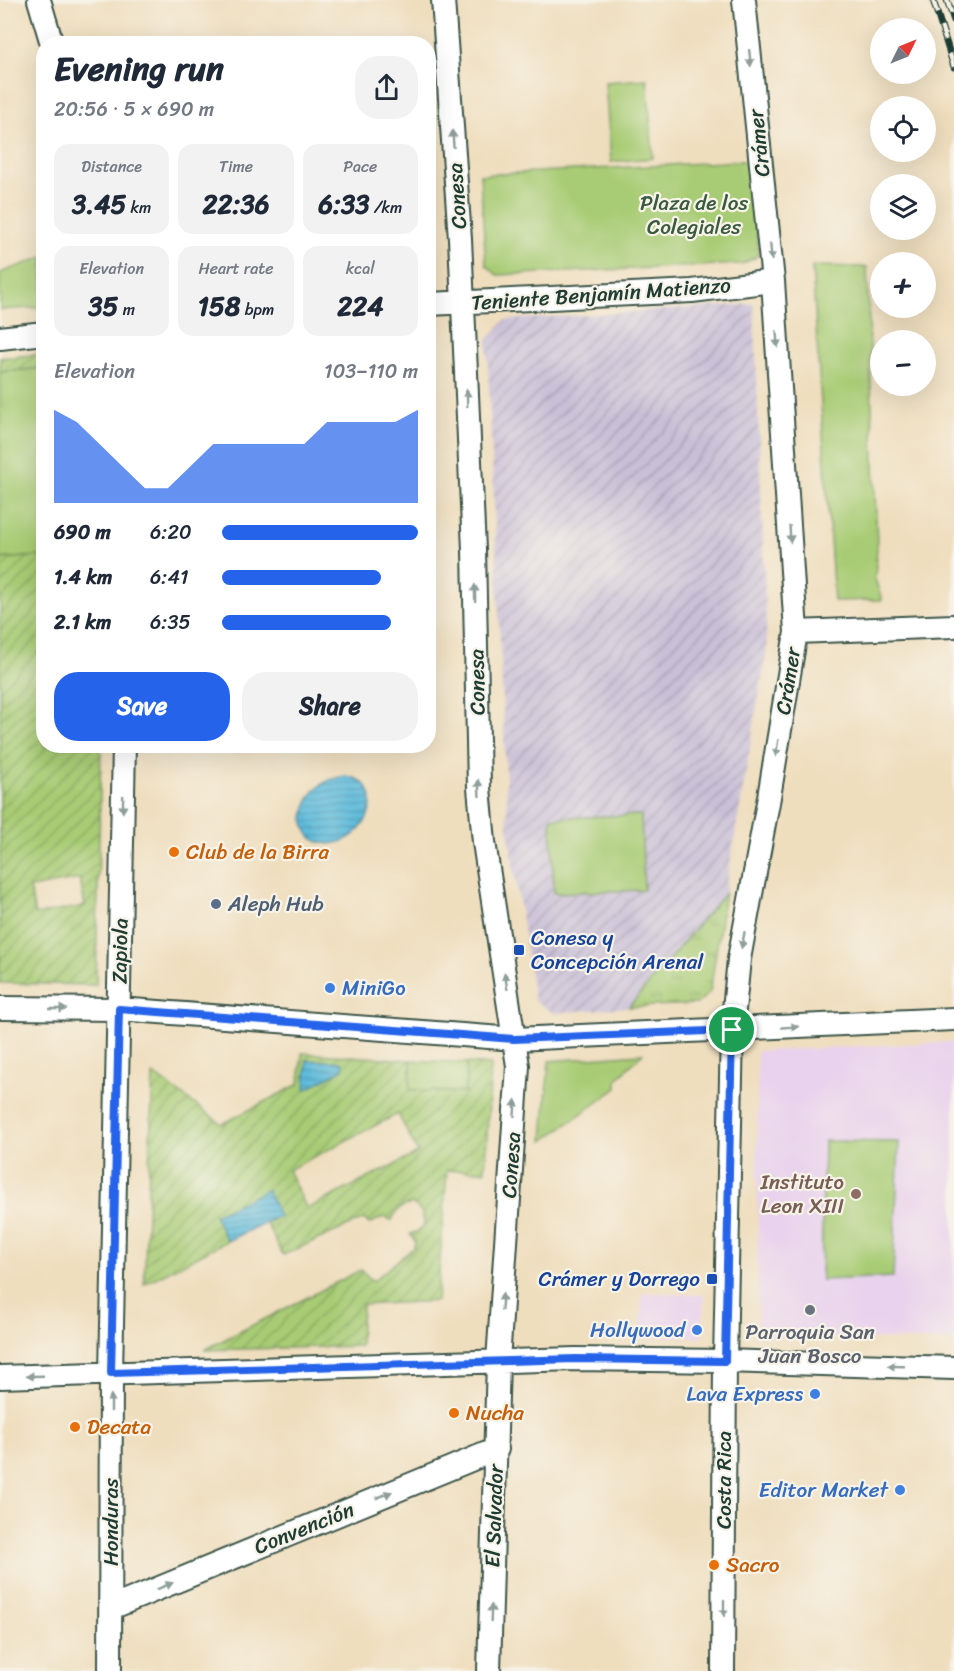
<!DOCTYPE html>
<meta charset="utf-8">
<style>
:root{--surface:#fff;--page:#f2f2f3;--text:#1f2937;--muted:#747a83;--accent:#2563eb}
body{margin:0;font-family:Sriracha,sans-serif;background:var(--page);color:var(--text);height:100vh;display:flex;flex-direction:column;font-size:22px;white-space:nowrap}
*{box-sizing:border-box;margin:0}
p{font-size:20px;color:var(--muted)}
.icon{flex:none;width:33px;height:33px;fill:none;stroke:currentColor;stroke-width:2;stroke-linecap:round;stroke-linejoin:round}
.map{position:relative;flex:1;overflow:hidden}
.panel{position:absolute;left:36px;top:36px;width:400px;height:717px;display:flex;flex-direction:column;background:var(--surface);border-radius:24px;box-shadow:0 6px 24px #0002}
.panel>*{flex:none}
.needle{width:39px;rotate:47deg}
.controls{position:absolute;left:870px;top:18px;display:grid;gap:12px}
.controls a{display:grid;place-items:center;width:66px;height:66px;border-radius:50%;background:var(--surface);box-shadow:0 6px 24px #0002;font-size:30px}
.pin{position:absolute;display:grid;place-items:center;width:51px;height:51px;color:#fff;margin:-26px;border:3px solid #fff;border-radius:50%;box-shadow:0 2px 6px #0007}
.round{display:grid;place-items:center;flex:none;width:63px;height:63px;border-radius:24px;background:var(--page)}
.headline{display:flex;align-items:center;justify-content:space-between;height:102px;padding:0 18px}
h1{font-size:33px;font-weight:700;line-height:45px}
.stats{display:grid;grid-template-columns:repeat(3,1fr);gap:9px;height:102px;padding:6px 18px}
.stats div{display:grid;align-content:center;border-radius:15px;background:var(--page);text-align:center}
.stats b{font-size:26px;font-weight:700}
.stats small{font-size:16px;font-weight:400}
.stats p{font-size:16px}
.chart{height:168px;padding:12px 18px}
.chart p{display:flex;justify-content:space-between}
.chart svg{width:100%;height:108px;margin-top:6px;fill:var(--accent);opacity:.7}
.cta{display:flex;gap:12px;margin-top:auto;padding:12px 18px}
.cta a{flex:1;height:69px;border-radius:24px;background:var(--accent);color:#fff;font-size:24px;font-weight:700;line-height:69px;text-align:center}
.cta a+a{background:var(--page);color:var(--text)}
ul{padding:0 18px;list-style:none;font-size:20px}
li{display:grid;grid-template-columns:96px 72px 1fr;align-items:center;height:45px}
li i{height:15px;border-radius:8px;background:var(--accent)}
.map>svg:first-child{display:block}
.built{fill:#e9d2ed}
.industrial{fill:url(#industrial-furrows)}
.grass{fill:url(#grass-tufts);stroke:#648454;stroke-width:1.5}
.park{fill:#a8cc75;stroke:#648454;stroke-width:1.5}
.garden{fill:url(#garden-furrows);stroke:#648454;stroke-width:1.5;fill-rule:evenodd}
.water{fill:url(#water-rules);stroke:#3e7c88;stroke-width:1.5}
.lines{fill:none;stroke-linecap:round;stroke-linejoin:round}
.minor-casing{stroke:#3e5549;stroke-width:26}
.minor{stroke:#fff;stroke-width:22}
.rail-casing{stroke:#1f3d34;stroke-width:7}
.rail{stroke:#f7f3e8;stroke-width:4.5;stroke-dasharray:14;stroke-linecap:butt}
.oneway{fill:#8f9e9a}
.route-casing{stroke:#fff;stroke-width:12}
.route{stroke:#2563eb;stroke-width:8}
.food-dot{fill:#e8710a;stroke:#f7f3e8;stroke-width:2}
.service-dot{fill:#5c6f8a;stroke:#f7f3e8;stroke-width:2}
.transit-dot{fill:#1a4fb4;stroke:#f7f3e8;stroke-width:2}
.shop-dot{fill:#3f7fe0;stroke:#f7f3e8;stroke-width:2}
.education-dot{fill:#8d6e63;stroke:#f7f3e8;stroke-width:2}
.worship-dot{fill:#6b7280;stroke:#f7f3e8;stroke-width:2}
.labels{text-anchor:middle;stroke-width:4.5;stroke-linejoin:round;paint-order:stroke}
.street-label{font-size:21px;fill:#1f3d34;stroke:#f7f3e8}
.park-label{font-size:21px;fill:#3a5a41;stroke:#f7f3e8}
.food-label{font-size:21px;fill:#c56008;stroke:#f7f3e8;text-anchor:start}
.service-label{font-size:21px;fill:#4e5e75;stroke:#f7f3e8;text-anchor:start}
.transit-label{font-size:21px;fill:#164399;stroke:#f7f3e8;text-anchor:start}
.shop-label{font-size:21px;fill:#366cbe;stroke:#f7f3e8;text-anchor:end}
.education-label{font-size:21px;fill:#785e54;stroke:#f7f3e8;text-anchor:end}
.worship-label{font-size:21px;fill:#5b616d;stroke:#f7f3e8}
</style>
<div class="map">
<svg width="954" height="1671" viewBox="0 0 954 1671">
<defs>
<pattern id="industrial-furrows" width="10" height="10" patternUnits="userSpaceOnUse" patternTransform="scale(1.5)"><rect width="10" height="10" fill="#c9bfd7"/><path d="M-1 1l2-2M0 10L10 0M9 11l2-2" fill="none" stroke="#a39caf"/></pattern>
<pattern id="grass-tufts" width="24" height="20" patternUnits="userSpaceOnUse" patternTransform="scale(1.5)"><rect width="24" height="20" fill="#a8cc75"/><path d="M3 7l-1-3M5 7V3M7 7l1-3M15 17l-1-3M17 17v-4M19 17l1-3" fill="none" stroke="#88a761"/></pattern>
<pattern id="garden-furrows" width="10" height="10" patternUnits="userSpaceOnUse" patternTransform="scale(1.5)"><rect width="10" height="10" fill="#a8cc75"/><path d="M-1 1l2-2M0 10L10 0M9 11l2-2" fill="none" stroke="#88a761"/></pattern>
<pattern id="water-rules" width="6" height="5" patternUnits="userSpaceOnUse" patternTransform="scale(1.5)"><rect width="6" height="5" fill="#5ebbdc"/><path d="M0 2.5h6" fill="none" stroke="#4d99b3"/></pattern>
</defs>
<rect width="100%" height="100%" fill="#f7f3e8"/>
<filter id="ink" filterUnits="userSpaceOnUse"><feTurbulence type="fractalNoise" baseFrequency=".0167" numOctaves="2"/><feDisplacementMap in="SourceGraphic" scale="12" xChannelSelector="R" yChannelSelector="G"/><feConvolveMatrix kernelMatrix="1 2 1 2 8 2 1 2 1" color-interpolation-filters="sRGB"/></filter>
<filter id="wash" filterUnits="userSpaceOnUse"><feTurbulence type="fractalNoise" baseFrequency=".008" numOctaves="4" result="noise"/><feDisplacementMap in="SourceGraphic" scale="24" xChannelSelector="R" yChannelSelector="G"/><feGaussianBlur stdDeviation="1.35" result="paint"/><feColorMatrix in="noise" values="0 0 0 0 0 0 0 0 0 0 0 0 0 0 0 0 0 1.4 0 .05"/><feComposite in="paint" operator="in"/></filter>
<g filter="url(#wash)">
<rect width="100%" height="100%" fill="#efdebe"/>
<path class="built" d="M954 1042V1341L758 1336 757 1051Z
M642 1293 704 1295 702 1337 670 1336 641 1339Z"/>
<path class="industrial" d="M754 304 767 649 725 893 629 1007 553 1013 534 1000 508 828 487 340 505 320Z"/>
<path class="grass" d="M725 893 710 992 697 1004 629 1007Z"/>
<path class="park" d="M647 79 653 158 611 162 605 82Z
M741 161 753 163 758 249V256L742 264 497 275 486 265 480 175Z
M429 182 435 278 432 283H429Z
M43 257V307L0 310V273Z
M812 266 867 267 877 546 875 579 882 600 834 601Z
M43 368V556L0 559V372Z
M641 815 644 890 554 893 551 818Z
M642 1054 617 1079V1088L543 1141 549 1061Z
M411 1060 467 1063 466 1093 410 1090Z
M824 1141 899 1142 893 1277 821 1280Z"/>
<path class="garden" d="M43 354V368L0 372V358Z
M43 556 44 746H101L96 985 0 983V559ZM80 879 85 906 35 915 30 888Z
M302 1053 411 1060 410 1090 465 1093 467 1063 491 1065 485 1171 447 1170 437 1301 362 1305 360 1346 204 1350 361 1270 373 1281 414 1247 415 1241 410 1234 418 1231 424 1225C424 1215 421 1210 413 1204 401 1206 397 1209 392 1220L383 1217 369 1224 364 1219 283 1255 266 1223 279 1216 214 1214 227 1241 144 1284 153 1074 222 1124 299 1084ZM398 1114 418 1153 307 1209 288 1170Z"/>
<path class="water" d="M346 776C397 784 361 855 319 842 296 834 303 801 317 788 325 781 336 777 346 776Z
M307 1060 343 1062V1069L305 1090Z
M267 1190 279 1216 227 1241 214 1215Z"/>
</g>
<g filter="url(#ink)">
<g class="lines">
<defs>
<path id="minor" d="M39 0 52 44
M443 0 460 239 474 550 479 788 484 842 518 1066 498 1361 489 1671
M429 304 692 291 773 281
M0 338 44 333
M796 632 954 626
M0 1008 119 1009 515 1039 954 1019
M0 1377 575 1359 725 1361 954 1368
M111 1608 497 1449
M110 1671 111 1373 124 746
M723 1671 725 1361 732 1030 739 959 769 797 796 632 773 281 744 0"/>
</defs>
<use href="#minor" class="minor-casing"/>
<use href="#minor" class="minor"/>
<defs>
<path id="rail" d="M933 0 954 67
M947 0 954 21"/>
</defs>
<use href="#rail" class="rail-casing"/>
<use href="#rail" class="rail"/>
</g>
<defs><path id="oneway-solid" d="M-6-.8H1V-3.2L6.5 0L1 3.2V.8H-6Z" transform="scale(1.5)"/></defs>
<g class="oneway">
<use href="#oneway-solid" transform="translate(750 58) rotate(84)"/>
<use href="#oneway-solid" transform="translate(453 139) rotate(-94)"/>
<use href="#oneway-solid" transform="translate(771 252) rotate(85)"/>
<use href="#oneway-solid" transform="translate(777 339) rotate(86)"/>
<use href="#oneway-solid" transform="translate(467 398) rotate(-92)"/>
<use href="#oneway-solid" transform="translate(790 534) rotate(87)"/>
<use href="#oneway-solid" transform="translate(475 593) rotate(-91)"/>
<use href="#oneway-solid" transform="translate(777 748) rotate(99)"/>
<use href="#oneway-solid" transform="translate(479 788) rotate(-93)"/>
<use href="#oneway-solid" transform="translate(123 804) rotate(91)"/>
<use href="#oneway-solid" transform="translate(743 940) rotate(101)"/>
<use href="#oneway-solid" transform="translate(506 981) rotate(-99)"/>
<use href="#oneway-solid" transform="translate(58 1009)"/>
<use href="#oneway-solid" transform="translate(790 1027) rotate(-3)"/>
<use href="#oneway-solid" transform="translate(515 1108) rotate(-86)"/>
<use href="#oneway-solid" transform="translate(502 1302) rotate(-86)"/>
<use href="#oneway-solid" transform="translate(896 1366) rotate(-178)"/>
<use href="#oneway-solid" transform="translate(35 1376) rotate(178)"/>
<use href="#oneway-solid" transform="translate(111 1403) rotate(-90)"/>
<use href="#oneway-solid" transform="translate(384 1495) rotate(-22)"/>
<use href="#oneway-solid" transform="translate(165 1586) rotate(-22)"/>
<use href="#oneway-solid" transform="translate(724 1608) rotate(90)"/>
<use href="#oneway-solid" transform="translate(491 1613) rotate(-88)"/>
</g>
</g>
<g class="lines" filter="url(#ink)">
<defs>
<path id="route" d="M119 1009 514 1039 732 1030 725 1361 575 1359 111 1373Z"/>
</defs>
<use href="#route" class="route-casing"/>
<use href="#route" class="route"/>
</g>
<g class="food-dot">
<circle cx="174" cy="852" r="6"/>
<circle cx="454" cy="1413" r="6"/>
<circle cx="75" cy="1427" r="6"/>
<circle cx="714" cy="1565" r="6"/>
</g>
<circle class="service-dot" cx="216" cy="904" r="6"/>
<g class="transit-dot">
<rect x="513" y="944" width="12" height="12" rx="3"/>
<rect x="706" y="1273" width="12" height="12" rx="3"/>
</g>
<g class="shop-dot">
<circle cx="330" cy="988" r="6"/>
<circle cx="697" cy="1330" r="6"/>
<circle cx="815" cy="1394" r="6"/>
<circle cx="900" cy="1490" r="6"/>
</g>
<circle class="education-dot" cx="856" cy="1194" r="6"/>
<circle class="worship-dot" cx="810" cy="1310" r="6"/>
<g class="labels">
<g class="street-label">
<text transform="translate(759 143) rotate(-96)" y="7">Crámer</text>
<text transform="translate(457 196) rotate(-94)" y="7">Conesa</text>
<text transform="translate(601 294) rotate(-4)" y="7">Teniente Benjamín Matienzo</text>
<text transform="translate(788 681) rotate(-81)" y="7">Crámer</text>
<text transform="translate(477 682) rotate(-91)" y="7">Conesa</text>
<text transform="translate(120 951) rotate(-89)" y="7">Zapiola</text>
<text transform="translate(511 1165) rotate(-86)" y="7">Conesa</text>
<text transform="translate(724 1480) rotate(-90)" y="7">Costa Rica</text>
<text transform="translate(494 1516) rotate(-88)" y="7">El Salvador</text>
<text transform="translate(111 1522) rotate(-90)" y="7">Honduras</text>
<text transform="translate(304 1528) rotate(-22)" y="7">Convención</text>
</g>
<g class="park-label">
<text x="694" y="210">Plaza de los<tspan x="694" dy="24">Colegiales</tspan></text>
</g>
<g class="food-label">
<text x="186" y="859">Club de la Birra</text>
<text x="466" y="1420">Nucha</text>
<text x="87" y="1434">Decata</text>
<text x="726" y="1572">Sacro</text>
</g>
<g class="service-label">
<text x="228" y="911">Aleph Hub</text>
</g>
<g class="transit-label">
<text x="531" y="945">Conesa y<tspan x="531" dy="24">Concepción Arenal</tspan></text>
<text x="700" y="1286" text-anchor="end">Crámer y Dorrego</text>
</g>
<g class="shop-label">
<text x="342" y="995" text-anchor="start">MiniGo</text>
<text x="685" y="1337">Hollywood</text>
<text x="803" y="1401">Lava Express</text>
<text x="888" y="1497">Editor Market</text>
</g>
<g class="education-label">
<text x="844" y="1189">Instituto<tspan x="844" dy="24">Leon XIII</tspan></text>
</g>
<g class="worship-label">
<text x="810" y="1339">Parroquia San<tspan x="810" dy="24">Juan Bosco</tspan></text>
</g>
</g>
</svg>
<div class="controls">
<a><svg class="needle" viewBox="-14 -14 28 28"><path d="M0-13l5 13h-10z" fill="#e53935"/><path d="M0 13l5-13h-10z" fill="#747a83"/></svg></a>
<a><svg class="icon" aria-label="locate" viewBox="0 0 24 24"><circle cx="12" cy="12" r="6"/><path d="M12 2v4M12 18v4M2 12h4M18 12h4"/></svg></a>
<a><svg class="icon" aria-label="layers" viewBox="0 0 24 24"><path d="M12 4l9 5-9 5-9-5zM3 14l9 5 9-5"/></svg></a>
<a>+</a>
<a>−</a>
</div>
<div class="pin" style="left:732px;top:1030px;background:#1e9e55"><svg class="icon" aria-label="arrive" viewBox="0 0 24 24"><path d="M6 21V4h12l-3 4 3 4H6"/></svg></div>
<section class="panel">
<div class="headline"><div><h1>Evening run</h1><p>20:56 · 5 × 690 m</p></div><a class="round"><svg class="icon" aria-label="share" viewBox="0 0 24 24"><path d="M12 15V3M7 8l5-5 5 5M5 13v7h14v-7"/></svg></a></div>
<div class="stats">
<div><p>Distance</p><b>3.45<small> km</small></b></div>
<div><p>Time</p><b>22:36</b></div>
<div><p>Pace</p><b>6:33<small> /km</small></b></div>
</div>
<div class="stats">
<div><p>Elevation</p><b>35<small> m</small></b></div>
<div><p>Heart rate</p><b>158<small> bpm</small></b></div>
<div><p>kcal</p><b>224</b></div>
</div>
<div class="chart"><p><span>Elevation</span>103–110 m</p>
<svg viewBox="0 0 160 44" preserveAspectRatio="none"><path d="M0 44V6L10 11L20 20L30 29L40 38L50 38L60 29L70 20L80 20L90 20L100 20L110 20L120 11L130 11L140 11L150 11L160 6V44z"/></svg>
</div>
<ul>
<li><b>690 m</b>6:20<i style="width:100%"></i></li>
<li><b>1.4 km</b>6:41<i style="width:81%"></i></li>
<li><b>2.1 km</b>6:35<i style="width:86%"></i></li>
</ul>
<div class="cta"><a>Save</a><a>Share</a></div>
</section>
</div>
